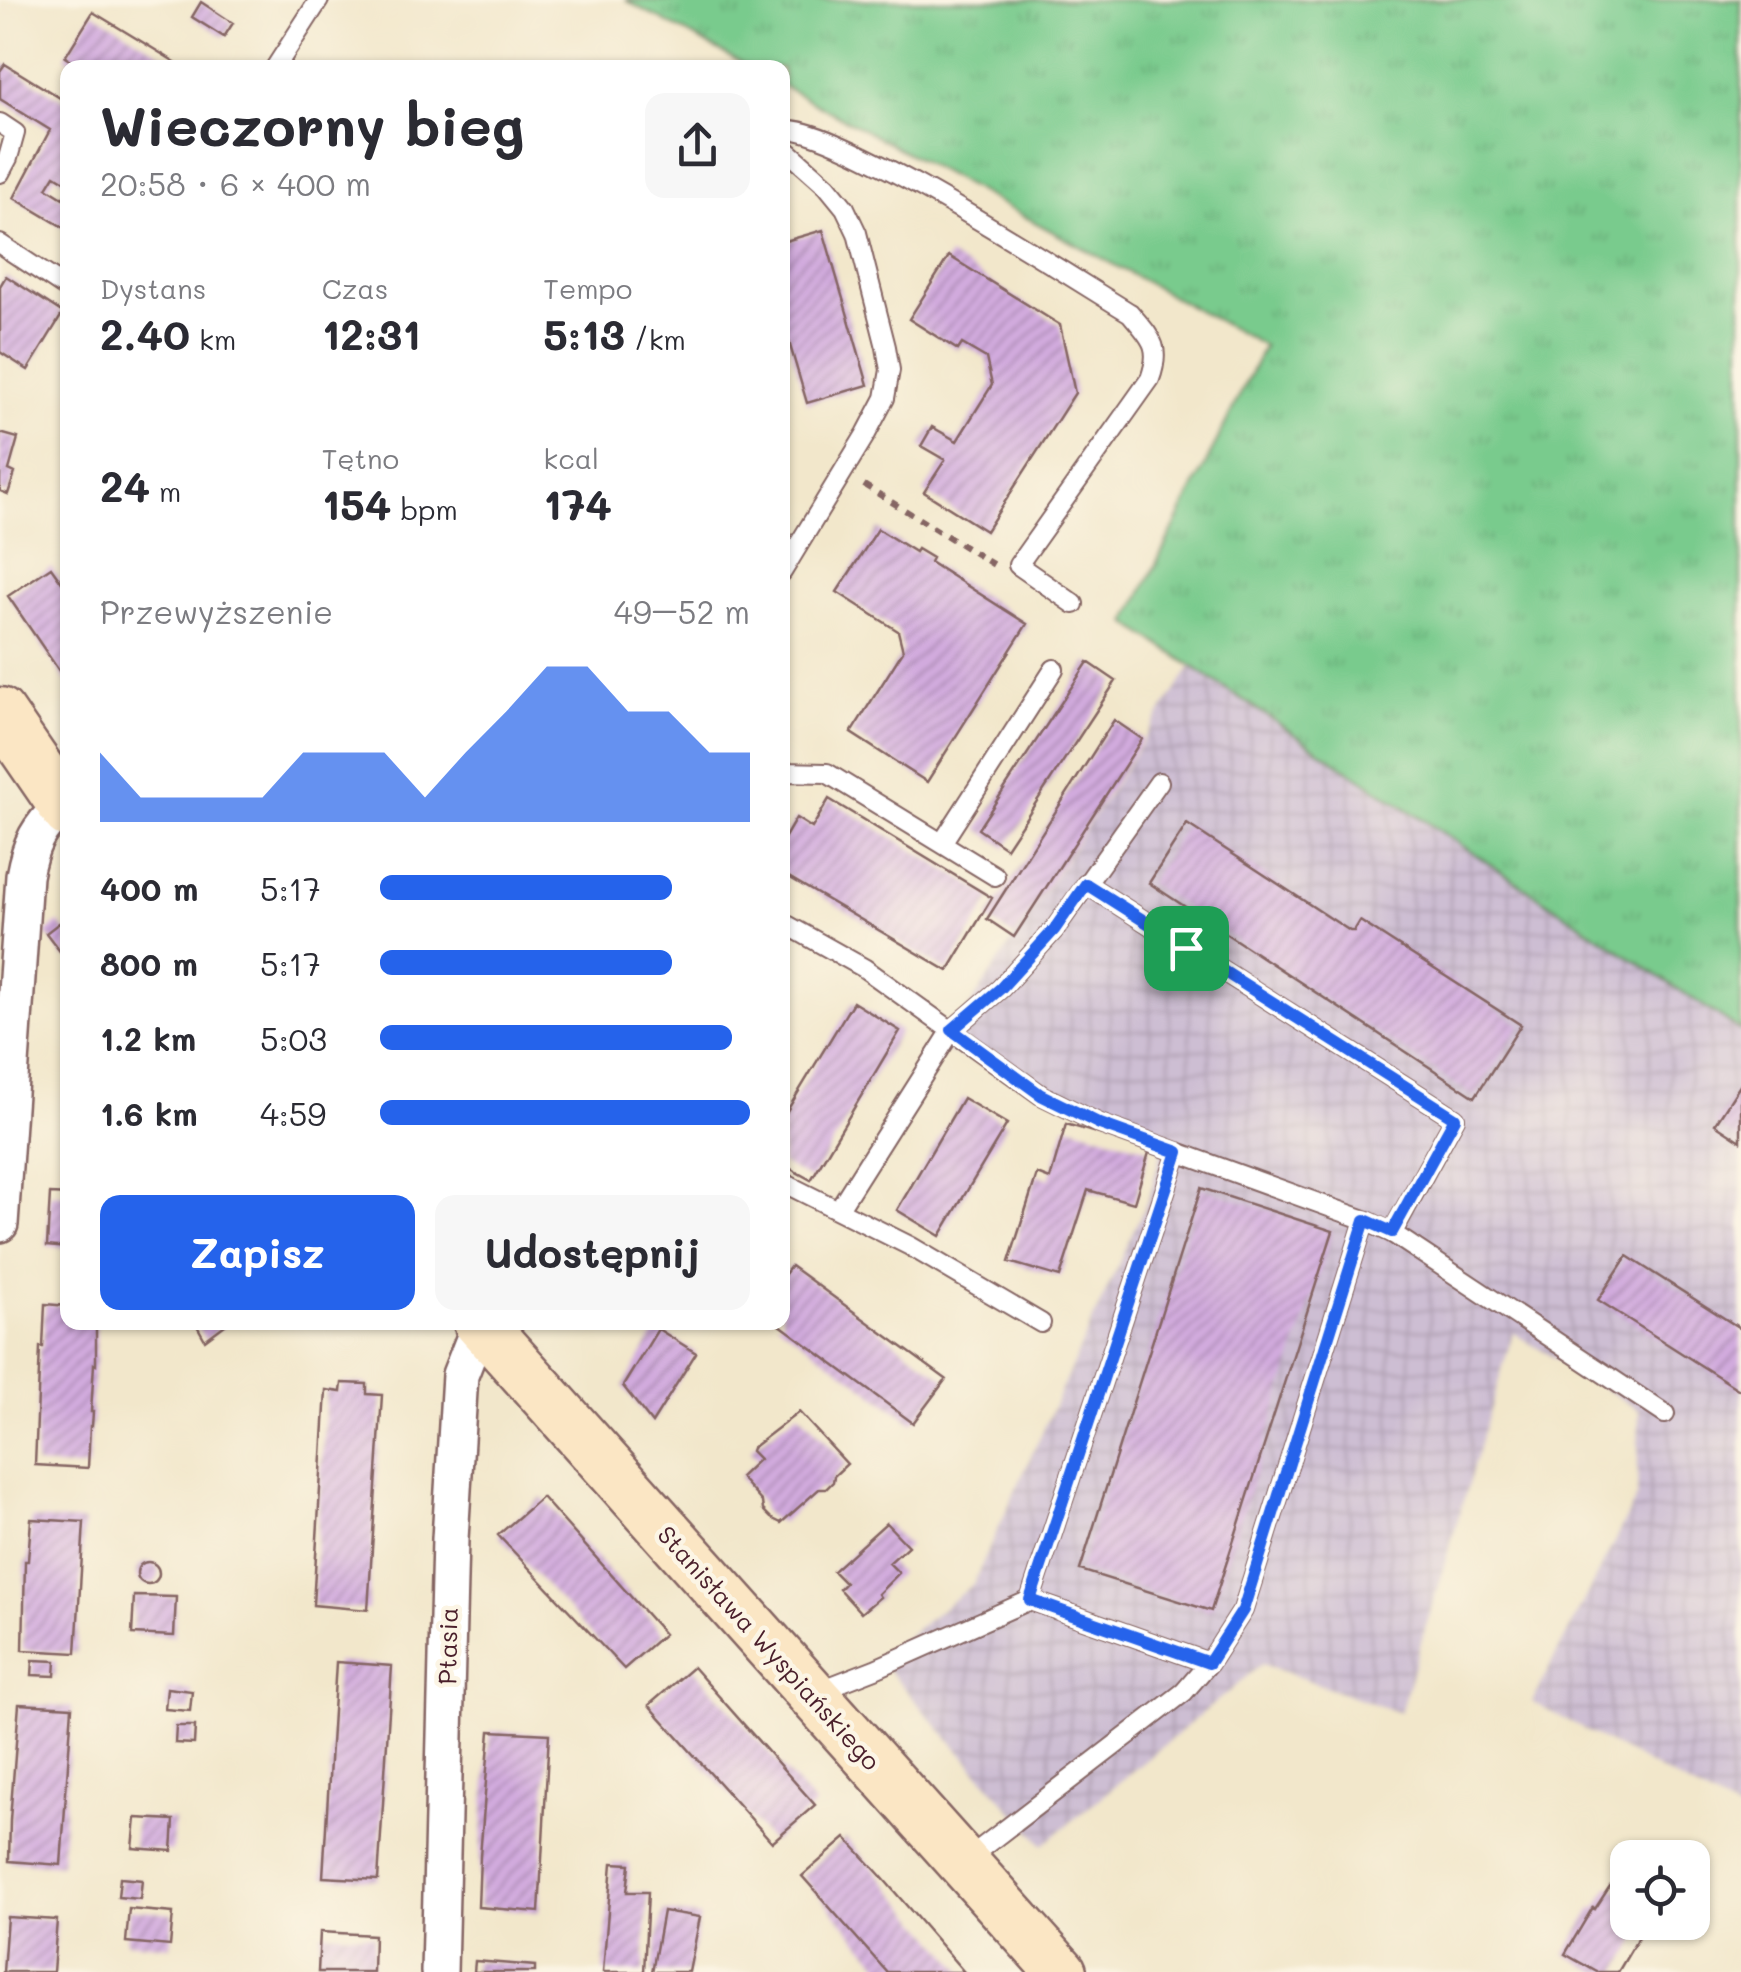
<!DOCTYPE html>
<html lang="pl">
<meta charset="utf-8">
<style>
:root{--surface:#fff;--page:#f7f7f7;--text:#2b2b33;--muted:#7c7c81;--accent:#2563eb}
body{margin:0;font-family:Mali,sans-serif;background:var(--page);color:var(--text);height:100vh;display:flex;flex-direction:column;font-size:38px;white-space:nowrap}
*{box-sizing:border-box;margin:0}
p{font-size:32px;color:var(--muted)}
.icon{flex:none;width:55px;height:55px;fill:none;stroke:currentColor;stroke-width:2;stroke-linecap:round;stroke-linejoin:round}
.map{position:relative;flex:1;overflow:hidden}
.side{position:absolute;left:60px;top:60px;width:730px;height:1270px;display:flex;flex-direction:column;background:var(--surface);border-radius:20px;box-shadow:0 2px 8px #0004}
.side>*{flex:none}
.tools{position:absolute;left:1610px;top:1840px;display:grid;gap:20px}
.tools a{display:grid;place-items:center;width:100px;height:100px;border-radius:20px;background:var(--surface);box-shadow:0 2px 8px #0004;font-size:50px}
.pin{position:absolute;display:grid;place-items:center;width:85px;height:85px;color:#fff;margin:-42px;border-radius:20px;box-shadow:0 5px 15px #0006}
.round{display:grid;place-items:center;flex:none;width:105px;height:105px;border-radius:20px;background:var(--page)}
.head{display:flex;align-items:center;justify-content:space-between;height:170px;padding:0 40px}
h1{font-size:55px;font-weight:700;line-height:75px}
.metrics{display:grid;grid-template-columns:repeat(3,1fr);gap:15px;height:170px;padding:10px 40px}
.metrics div{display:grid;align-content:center}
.metrics b{font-size:42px;font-weight:700}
.metrics small{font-size:28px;font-weight:400}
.metrics p{font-size:28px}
.chart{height:280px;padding:20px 40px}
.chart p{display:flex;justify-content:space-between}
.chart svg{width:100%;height:180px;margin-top:10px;fill:var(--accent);opacity:.7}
.primary-button{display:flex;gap:20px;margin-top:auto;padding:20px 40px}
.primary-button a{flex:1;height:115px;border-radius:20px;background:var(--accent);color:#fff;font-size:40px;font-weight:700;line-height:115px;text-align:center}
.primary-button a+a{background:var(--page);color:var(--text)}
ul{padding:0 40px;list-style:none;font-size:32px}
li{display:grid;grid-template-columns:160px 120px 1fr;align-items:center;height:75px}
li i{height:25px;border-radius:12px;background:var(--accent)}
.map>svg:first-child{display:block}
.industrial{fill:url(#industrial-grid)}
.grass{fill:url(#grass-tufts);stroke:#62755c;stroke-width:2.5}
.building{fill:url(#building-hatch)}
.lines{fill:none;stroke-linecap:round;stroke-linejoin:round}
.service-casing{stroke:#856563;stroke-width:22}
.minor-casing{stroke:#856563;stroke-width:40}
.secondary-casing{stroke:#856563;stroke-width:55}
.path{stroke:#856563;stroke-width:6;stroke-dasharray:8 8;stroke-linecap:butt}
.service{stroke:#fff;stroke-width:18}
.minor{stroke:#fff;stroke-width:35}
.secondary{stroke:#fbe6c4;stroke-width:50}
.route-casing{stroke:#fff;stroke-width:20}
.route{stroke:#2563eb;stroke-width:12}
.labels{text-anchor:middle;stroke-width:9;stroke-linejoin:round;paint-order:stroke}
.street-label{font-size:25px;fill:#4a1f2b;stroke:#fcf5e5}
</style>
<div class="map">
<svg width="1741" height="1972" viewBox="0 0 1741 1972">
<defs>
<pattern id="industrial-grid" width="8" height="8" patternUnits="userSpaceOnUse" patternTransform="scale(2.5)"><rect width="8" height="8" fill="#cdbed3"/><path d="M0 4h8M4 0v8" fill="none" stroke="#b2a3b5"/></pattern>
<pattern id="grass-tufts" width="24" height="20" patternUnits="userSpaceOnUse" patternTransform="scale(2.5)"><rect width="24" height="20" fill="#79cb8d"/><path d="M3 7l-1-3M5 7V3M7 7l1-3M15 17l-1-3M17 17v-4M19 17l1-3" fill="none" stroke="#6aae7a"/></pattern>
<pattern id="building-hatch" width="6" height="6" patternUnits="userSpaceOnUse" patternTransform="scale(2.5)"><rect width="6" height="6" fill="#d2abde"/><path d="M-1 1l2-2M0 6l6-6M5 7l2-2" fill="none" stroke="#ac8bb4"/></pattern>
</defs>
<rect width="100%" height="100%" fill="#fcf5e5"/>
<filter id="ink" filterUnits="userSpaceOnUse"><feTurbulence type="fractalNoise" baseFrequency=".01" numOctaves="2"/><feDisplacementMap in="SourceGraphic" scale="20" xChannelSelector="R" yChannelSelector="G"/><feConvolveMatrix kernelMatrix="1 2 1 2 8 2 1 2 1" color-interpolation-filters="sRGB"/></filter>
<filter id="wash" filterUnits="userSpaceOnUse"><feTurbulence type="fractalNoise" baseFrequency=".0048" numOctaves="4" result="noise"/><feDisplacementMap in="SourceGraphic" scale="40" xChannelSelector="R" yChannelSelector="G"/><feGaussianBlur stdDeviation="2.25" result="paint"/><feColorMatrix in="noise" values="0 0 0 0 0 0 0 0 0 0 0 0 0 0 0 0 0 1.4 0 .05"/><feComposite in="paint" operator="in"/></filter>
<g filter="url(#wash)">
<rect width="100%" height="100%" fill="#f2e7cb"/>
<path class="industrial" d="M1191 667 1741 1031V1814L1532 1702 1637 1497 1639 1410 1513 1333 1400 1713 1262 1664 1043 1845 878 1659 973 1584 1150 1194 1164 1140 942 1049Z"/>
<path class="grass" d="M625 0H1741V1031L1127 623 1264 346 783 86 782 68 749 67Z"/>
<g id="blocks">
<path class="building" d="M201 2 233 23 224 37 192 17Z
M93 12 185 68H82L65 57Z
M5 64 68 103V183L55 175 47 188 63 198 68 190V230L14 198 50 130 0 99V71Z
M823 230 868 385 807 403 782 318V242Z
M949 256 1060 325 1075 393 986 531 924 492 945 460 921 446 932 427 957 441 992 385 986 358 962 344 958 350 909 319Z
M6 276 63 313 28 370 0 352V286Z
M0 433 18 438 9 470 15 473 8 494 0 491Z
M878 529 915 552 917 549 932 558 930 562 1027 624 927 782 851 733 903 651 898 631 837 592Z
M51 567 68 591V684L8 596Z
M1088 662 1116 681 1006 848 978 829Z
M1114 720 1142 739 1014 937 987 919Z
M829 799 992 898 948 971 782 873V842L796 818 812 828Z
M1187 824 1350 931H1354L1360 921 1521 1025 1475 1097 1149 883Z
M59 923 68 934V956L65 958 46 933Z
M853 1002 900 1031 811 1180 782 1164V1119Z
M1741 1084V1141L1715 1124Z
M963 1098 1007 1124 940 1236 897 1210Z
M1066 1124 1150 1149 1134 1203 1088 1190 1060 1277 1009 1262 1037 1174 1050 1179Z
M1201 1188 1333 1231 1211 1611 1080 1570Z
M50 1194 68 1195V1248L47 1246Z
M1627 1256 1741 1329V1391L1598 1300Z
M791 1266 946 1379 913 1423 776 1322H782V1278Z
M45 1304 68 1306V1322H96V1365L94 1364 91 1412H93L92 1426H90L88 1468 35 1465 40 1347H43Z
M195 1322H229L205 1340Z
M658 1329 696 1353 652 1423 623 1386Z
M342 1383 367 1384V1394L382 1395 368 1610 313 1605 326 1390 341 1392Z
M799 1412 847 1464 834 1476 833 1482 826 1489H819L781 1523 771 1518 763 1510 762 1502 740 1477 759 1459 751 1451 752 1448Z
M542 1497 664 1634 624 1669 498 1535Z
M31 1519 84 1522 76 1653 23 1650 25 1561H28Z
M886 1523 908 1546 889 1563 899 1573 878 1594 880 1597 861 1613 839 1589 845 1583 833 1571Z
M137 1573a11 11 0 1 1 22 0a11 11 0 1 1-22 0Z
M134 1596 176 1597 174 1636 132 1634Z
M33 1660 56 1661 55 1676 32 1675Z
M336 1662 392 1666 378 1880 323 1877Z
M693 1667 815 1805 772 1842 649 1705Z
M167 1688 192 1691 190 1711 165 1709Z
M19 1704 72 1707 61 1865 9 1861 10 1820Z
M176 1726H195L194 1744 175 1743Z
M490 1731 549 1734 539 1912 478 1907 480 1857Z
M136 1818 174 1820 172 1851 133 1848Z
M846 1838 881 1876 964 1972H887L802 1876Z
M612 1863 630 1864 627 1892H648L644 1972H603Z
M120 1878 142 1880 140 1899 118 1897Z
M1610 1886 1628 1896V1922H1642L1636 1932 1640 1935 1618 1972H1597L1565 1954 1593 1907 1595 1909Z
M129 1909 173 1913 170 1946 126 1942Z
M663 1911 700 1917 689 1972H652Z
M7 1917 57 1920 53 1972H3Z
M320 1932 374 1935 373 1972H318Z
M475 1961 535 1966V1972H474Z"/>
</g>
</g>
<g filter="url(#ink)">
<use href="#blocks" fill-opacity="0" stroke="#856563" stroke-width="2.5"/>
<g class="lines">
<defs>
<path id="service" d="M275 68 319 0
M0 123 15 133 8 158 0 173
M782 130C831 120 1075 280 1130 313 1151 338 1162 346 1150 379L1018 565 1074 604
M782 146 827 186 845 208 857 233 886 347 890 370 885 398 866 434 782 572
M0 244 68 289
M782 772 827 773 995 876
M942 843 1054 669
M1086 884 1455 1118 1392 1233
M782 922 864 968 1041 1095 1100 1124 1365 1220 1392 1233 1665 1414
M1178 1152 1030 1600 1209 1663
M782 1182 910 1246 1041 1323
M838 1210 952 1030 1001 988 1054 930 1159 782
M816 1692 875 1669 1030 1600
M967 1859 1184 1692 1209 1663 1243 1610 1365 1220"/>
<path id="minor" d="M0 1224 24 876C30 843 38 829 62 805
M439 1972 450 1539 460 1375 480 1324"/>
<path id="secondary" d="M0 713 68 812
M479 1322 1061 1972"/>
</defs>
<use href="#service" class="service-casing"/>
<use href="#minor" class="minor-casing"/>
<use href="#secondary" class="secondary-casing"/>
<path class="path" d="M864 485 994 565"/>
<use href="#service" class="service"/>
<use href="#minor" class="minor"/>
<use href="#secondary" class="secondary"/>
</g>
</g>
<g class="lines" filter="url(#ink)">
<defs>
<path id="route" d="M1086 884 1455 1118 1392 1232 1365 1220 1243 1610 1209 1663 1030 1600 1178 1152 1100 1124 1041 1095 952 1030 1001 988 1054 930Z"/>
</defs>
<use href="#route" class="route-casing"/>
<use href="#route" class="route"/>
</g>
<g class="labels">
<g class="street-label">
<text transform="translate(448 1646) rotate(-89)" y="9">Ptasia</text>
<text transform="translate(769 1648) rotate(48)" y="9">Stanisława Wyspiańskiego</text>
</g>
</g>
</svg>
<div class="tools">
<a><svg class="icon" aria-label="locate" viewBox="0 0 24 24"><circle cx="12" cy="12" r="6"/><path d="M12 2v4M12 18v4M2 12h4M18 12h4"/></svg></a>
</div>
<div class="pin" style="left:1186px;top:948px;background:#1e9e55"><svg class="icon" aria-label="arrive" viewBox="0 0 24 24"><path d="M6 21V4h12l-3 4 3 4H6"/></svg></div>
<section class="side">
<div class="head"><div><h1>Wieczorny bieg</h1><p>20:58 · 6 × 400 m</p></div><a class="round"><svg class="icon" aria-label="share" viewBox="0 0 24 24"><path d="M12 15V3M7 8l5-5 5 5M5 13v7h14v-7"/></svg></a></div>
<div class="metrics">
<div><p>Dystans</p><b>2.40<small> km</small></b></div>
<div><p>Czas</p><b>12:31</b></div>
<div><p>Tempo</p><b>5:13<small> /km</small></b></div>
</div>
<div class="metrics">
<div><b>24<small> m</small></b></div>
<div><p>Tętno</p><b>154<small> bpm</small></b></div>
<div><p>kcal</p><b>174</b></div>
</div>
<div class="chart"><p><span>Przewyższenie</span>49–52 m</p>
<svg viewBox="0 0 160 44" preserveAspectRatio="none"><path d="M0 44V27L10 38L20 38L30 38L40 38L50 27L60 27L70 27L80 38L90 27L100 17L110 6L120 6L130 17L140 17L150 27L160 27V44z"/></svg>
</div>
<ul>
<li><b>400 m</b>5:17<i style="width:79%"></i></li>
<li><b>800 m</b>5:17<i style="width:79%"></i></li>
<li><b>1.2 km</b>5:03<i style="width:95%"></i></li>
<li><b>1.6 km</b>4:59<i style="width:100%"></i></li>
</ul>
<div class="primary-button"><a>Zapisz</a><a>Udostępnij</a></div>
</section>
</div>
